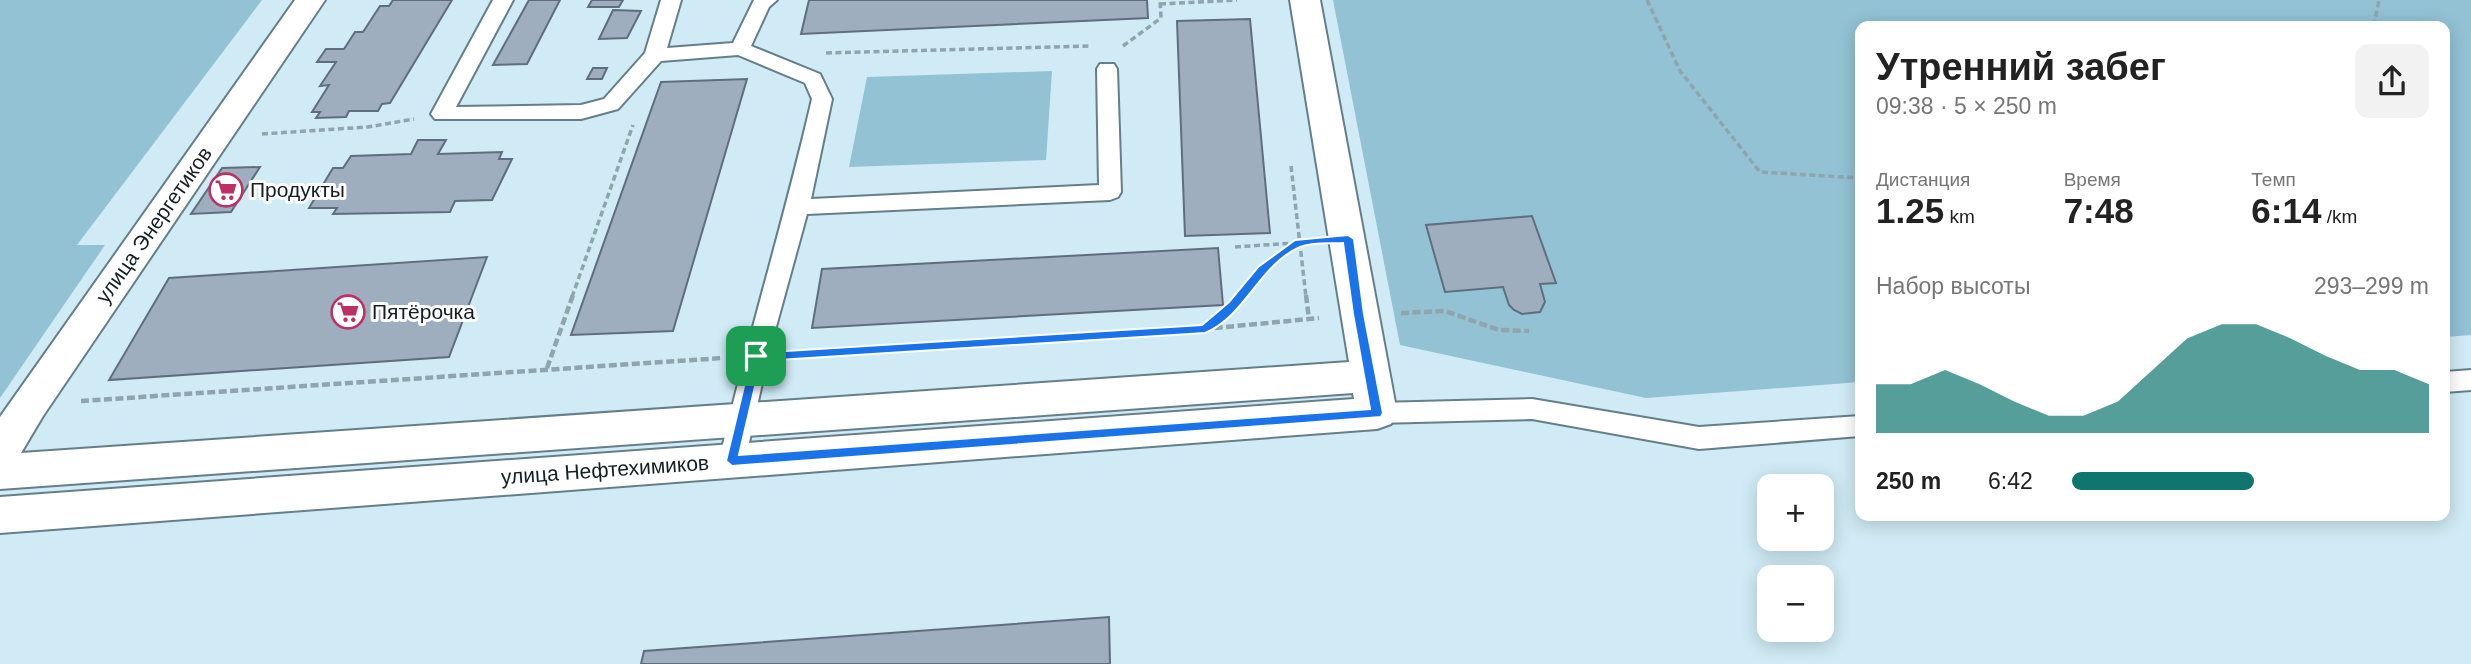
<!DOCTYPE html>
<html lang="ru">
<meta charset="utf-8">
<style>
:root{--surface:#fff;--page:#f2f2f2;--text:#222;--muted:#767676;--accent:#0f766e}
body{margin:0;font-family:Arial,sans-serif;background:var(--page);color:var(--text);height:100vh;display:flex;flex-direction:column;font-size:26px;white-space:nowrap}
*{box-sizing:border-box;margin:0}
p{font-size:23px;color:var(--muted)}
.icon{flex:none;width:38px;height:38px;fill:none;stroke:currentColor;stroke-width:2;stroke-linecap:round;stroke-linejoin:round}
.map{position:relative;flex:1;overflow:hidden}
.details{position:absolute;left:1855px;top:21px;width:595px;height:500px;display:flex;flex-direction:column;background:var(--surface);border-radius:14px;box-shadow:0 4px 18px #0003}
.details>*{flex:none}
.tools{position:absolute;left:1757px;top:474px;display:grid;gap:14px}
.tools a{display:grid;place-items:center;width:77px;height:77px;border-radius:14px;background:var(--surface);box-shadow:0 4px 18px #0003;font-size:35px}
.pin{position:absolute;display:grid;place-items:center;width:60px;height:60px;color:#fff;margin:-30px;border-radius:14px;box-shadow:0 4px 10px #0006}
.round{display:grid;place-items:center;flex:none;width:74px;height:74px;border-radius:14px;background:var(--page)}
.head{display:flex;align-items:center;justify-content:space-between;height:119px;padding:0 21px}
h1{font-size:38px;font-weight:700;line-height:52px}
.figures{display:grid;grid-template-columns:repeat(3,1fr);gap:10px;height:119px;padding:7px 21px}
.figures div{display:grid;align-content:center}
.figures b{font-size:35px;font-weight:700}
.figures small{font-size:19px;font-weight:400}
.figures p{font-size:19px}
.chart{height:196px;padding:14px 21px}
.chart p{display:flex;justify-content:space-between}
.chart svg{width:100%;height:126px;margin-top:7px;fill:var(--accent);opacity:.7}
ul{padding:0 21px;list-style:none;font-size:23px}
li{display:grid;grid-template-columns:112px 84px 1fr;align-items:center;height:52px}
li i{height:18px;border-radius:9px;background:var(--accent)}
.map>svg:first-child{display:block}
.green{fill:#92c2d4}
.building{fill:#9eaebf;stroke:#5f6e7e;stroke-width:2}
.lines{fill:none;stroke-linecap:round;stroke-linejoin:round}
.service-casing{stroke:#667e88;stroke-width:4}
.minor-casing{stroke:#667e88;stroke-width:4}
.path-far1{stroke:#8fa4ac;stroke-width:3.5;stroke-dasharray:6 3.5;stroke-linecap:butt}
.path{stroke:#8fa4ac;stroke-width:4.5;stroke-dasharray:8 3.5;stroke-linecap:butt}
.service{fill:#fff;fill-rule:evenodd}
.minor{fill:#fff;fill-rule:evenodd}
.route{fill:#1a73e8;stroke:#fff;stroke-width:2;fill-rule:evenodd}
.labels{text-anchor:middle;stroke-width:6;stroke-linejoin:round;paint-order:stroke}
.poi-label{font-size:21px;fill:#151f22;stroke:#fff;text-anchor:start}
.street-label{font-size:21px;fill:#151f22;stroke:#fff}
</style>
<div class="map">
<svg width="2471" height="664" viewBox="0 0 2471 664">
<rect width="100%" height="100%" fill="#d0ebf5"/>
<path class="green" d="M0 0H262L77 245H105L0 398Z
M1333 0H2471V335L2445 337V26H1860V382L1646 398 1400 345Z
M1052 71 1046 160 849 167 867 77Z"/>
<path class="building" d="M393 0H452L390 103 382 104 378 111H349L346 117 316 118 320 112H312L329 85 320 86 336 62H317L326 49H344L355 32H363L380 6H389Z
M529 0H560L527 64 493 65Z
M592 0H623L619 7H588Z
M809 0H1147L1148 18 801 34Z
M613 10 641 11 627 38 599 39Z
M1250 19 1270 233 1185 236 1177 21Z
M593 68H607L602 79H587Z
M747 79 673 331 571 335 661 82Z
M418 140H446L438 154 502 152 499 159H512L492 200 455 201 450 212 333 214 337 208H309L333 168H343L351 156 411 154Z
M260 167 231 212 191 214 222 168Z
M1532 216 1556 283 1540 284 1545 302 1540 312 1522 314 1514 310 1509 305 1503 287 1445 292 1426 225Z
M1218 248 1223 305 812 328 822 269Z
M487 257 449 357 109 380 169 278Z
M1109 617 1110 664H641L644 651Z"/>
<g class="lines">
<defs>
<path id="service" d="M493 0H513L456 107 581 105 604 99 645 53 661 0H681L667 48 733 43 754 0H777L769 7 751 46 820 74 832 99 811 199 1099 185 1097 69 1100 64H1114L1117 69 1121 192 1118 197 1110 200 807 214 768 356 745 461 741 469 732 472 723 469 719 461C747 340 784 221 812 99L805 83 738 55 661 61 618 109 581 119H435L431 114Z
M2471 370V390L2445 392V372Z
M1532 399 1699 427 1860 416V436L1699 449 1532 419 1377 423 1368 420 1364 413 1368 406 1377 403Z"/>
<path id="minor" d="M295 0H325L43 416 21 453 1349 362 1290 0H1320L1397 413 1391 424 1377 429 0 533V497L1354 399 1353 393 0 489V417Z"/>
</defs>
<use href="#service" class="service-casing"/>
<use href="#minor" class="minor-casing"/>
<path class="path-far1" d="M1647 0 1680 71 1760 172 1860 178
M1160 4 1237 0
M2374 26 2379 0
M1123 46 1161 18 1160 0
M826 53 1090 46
M262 134 368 127 414 119
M1291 166 1306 297
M1235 247 1309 242
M572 297 633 125
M1240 297 1262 269 1298 243"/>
<path class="path" d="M1306 295 1309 319
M1401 313 1445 311 1499 330 1529 331
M1205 329 1241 295
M790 354 1205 329 1319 318
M547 368 573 295
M81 401 722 358"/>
<use href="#service" class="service"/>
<use href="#minor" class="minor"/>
</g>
<path class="route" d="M1348 235 1354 239 1364 314 1383 413 1381 417 732 466 726 461 752 353 1202 325 1229 302 1258 267 1295 240ZM1343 243 1353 314 1370 409 739 455 761 361 1205 333C1245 317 1260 264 1300 247 1312 242 1331 244 1343 243Z"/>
<defs>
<symbol id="supermarket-ring" viewBox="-11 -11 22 22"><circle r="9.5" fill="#fff" stroke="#bd3063" stroke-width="1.5"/><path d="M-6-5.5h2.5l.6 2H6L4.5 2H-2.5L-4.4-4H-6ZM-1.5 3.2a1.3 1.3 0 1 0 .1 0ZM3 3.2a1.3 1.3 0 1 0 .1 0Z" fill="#bd3063"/></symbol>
</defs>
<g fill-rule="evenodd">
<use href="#supermarket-ring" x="207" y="171" width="38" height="38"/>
<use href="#supermarket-ring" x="329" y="293" width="38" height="38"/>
</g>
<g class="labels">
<g class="poi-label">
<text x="250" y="197">Продукты</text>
<text x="372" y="319">Пятёрочка</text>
</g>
<g class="street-label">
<text transform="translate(154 225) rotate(-55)" y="7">улица Энергетиков</text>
<text transform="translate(605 470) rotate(-4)" y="7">улица Нефтехимиков</text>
</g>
</g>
</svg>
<div class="tools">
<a>+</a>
<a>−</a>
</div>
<div class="pin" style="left:756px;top:356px;background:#1e9e55"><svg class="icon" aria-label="arrive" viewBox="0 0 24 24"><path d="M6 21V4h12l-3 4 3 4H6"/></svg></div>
<section class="details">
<div class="head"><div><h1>Утренний забег</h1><p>09:38 · 5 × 250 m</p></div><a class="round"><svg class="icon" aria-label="share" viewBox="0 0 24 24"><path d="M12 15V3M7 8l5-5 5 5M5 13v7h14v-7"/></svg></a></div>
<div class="figures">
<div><p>Дистанция</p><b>1.25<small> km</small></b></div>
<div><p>Время</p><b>7:48</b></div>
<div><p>Темп</p><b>6:14<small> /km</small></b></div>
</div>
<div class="chart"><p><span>Набор высоты</span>293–299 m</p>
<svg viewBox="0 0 160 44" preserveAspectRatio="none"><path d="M0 44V27L10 27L20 22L30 27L40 33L50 38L60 38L70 33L80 22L90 11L100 6L110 6L120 11L130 17L140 22L150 22L160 27V44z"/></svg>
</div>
<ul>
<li><b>250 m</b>6:42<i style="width:51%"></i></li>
</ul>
</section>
</div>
